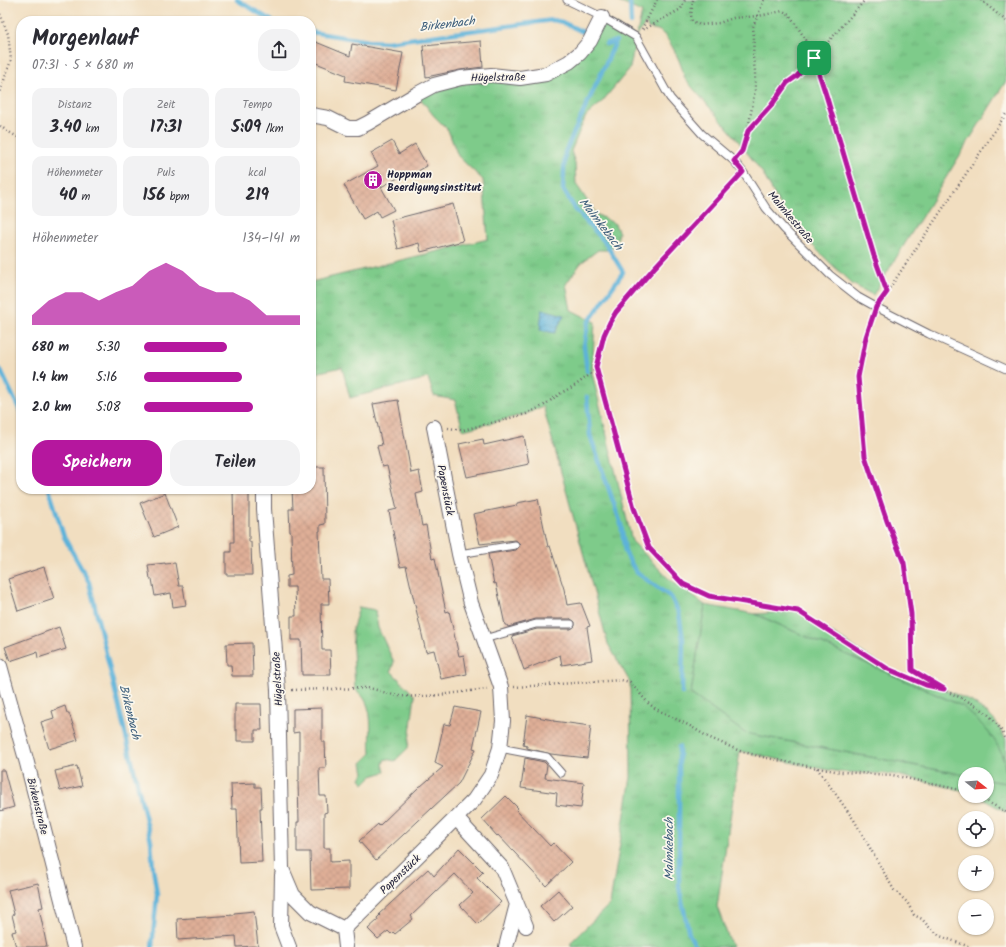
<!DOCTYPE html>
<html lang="de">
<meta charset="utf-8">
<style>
:root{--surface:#fff;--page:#f2f2f3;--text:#2b2b33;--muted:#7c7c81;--accent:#b5179e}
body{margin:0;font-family:Kalam,sans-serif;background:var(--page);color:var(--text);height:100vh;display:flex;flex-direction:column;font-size:15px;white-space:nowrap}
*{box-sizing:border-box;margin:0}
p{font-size:13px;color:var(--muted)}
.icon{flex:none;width:22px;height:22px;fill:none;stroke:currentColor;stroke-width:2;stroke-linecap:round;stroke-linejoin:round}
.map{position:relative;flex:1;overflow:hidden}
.details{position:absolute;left:16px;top:16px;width:300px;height:478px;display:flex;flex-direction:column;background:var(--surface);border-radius:16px;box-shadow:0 1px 3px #0004}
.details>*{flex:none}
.needle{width:26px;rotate:107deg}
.fabs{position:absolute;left:958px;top:767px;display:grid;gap:8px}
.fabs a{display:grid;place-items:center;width:36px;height:36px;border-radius:50%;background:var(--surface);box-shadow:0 1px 3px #0004;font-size:20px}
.pin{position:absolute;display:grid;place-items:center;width:34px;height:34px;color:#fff;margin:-17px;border-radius:8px;box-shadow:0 2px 6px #0006}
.round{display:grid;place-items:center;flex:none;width:42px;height:42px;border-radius:16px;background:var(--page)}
.overview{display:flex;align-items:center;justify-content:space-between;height:68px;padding:0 16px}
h1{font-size:22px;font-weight:800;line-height:30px}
.metrics{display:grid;grid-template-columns:repeat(3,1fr);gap:6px;height:68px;padding:4px 16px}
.metrics div{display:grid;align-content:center;border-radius:10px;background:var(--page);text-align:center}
.metrics b{font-size:17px;font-weight:800}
.metrics small{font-size:11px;font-weight:400}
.metrics p{font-size:11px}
.chart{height:112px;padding:8px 16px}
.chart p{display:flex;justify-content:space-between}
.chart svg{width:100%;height:72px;margin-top:4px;fill:var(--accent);opacity:.7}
.primary-button{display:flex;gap:8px;margin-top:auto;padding:8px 16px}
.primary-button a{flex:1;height:46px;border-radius:16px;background:var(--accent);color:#fff;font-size:16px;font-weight:800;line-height:46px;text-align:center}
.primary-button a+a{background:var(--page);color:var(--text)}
ul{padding:0 16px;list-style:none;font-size:13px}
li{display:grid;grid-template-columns:64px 48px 1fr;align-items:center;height:30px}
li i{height:10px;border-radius:5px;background:var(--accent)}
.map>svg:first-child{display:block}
.grass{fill:url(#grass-tufts);stroke:#507662}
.green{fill:#7ecb8a;stroke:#507662}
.water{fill:url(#water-waves);stroke:#406a8a}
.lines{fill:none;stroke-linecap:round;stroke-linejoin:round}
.stream{stroke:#5db2d9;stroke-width:4.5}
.building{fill:url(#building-cross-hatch)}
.lane-casing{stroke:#6a646a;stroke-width:9}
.street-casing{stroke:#6a646a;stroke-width:16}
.path{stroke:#6a646a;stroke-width:2.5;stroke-dasharray:1 3;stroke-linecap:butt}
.lane{stroke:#fff;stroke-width:7}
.street{stroke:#fff;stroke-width:14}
.route-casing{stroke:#fff;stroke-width:8}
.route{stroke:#b5179e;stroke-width:5}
.labels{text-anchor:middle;stroke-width:3.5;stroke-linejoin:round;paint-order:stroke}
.street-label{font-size:11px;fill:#22223b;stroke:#fbf7ec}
.poi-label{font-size:11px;font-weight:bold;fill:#22223b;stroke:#fbf7ec;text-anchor:start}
.water-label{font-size:12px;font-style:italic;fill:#3a5c7a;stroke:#fbf7ec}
</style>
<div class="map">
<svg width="1006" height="947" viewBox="0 0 1006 947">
<defs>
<pattern id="grass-tufts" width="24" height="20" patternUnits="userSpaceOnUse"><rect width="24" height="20" fill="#7ecb8a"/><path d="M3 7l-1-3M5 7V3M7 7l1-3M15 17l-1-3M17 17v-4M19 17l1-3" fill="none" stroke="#6dae78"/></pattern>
<pattern id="water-waves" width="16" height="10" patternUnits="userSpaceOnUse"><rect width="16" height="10" fill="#5db2d9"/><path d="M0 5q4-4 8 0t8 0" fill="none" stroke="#4c90b1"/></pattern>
<pattern id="building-cross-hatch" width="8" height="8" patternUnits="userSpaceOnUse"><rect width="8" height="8" fill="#dfaf97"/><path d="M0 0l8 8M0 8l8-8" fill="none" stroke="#bf9683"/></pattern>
</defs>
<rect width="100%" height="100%" fill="#fbf7ec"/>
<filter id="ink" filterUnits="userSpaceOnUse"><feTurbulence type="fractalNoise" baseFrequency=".025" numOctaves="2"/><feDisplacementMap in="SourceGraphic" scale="8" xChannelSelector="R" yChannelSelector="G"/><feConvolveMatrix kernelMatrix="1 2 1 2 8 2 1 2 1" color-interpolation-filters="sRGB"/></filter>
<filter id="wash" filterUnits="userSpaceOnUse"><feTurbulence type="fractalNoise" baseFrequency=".012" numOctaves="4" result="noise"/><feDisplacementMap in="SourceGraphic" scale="16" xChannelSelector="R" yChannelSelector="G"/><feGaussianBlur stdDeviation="0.9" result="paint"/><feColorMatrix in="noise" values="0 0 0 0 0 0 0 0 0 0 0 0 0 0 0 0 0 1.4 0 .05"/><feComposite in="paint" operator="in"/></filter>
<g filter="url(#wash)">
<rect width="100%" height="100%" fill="#f1dec0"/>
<path class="grass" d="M614 0H1006V81L873 295 852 284 816 249 787 218 762 172 732 133 685 79C682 65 672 41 660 31 657 29 651 29 648 28L646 23 636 37 630 68 601 103 586 116 571 151 575 163 576 184 596 214 615 224 619 233 616 244 608 250H598L581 263 566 284 571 310 595 322 592 373 632 541 668 578 705 605 691 694 745 733 965 775V791L892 774 841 772 817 768 740 751 717 907 732 947H571V942L610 904 631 777 630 682 608 644 543 406 526 414 463 430 455 400 434 396 428 378 350 398 342 367 311 374V282L488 239 483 180 458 156 448 130 434 116 417 94 434 85 520 78 569 62 602 17 636 37 642 12Z
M359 607 375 610 378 628 394 662 391 671 415 696 408 748 395 761 385 759 383 764 385 772 372 776 364 784 360 778 364 773 362 763 371 753C369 735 374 716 365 700 363 696 358 692 355 689L352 631Z
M797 611 888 669 926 685 944 689 957 695 972 702 986 712 995 721 1006 739V776L1002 753 962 706 755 614Z
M987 780 1006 783V812L977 796H987Z"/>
<path class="green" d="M705 605 755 614 962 706C988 730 1006 745 1006 783L987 780V774H965V775L745 733 691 694Z"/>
<path class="water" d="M542 309 564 315 555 333 540 330Z"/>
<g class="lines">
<path class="stream" d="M237 0 272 21
M630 0 631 23
M311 32 368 41 387 42 553 20 562 22 583 32
M606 44 616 41
M0 369 21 413
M587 371 584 346 588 323 623 272 604 241 575 209 563 189 565 152 616 41
M587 397 590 435 621 524 625 552 636 572 671 597 679 613 683 640 682 693
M49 489 64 537 89 582 151 841 153 868 157 894 152 947
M679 747V887L689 934 696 947"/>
</g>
<g id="blocks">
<path class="building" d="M311 40 350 56 352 44 403 53 396 90 345 81 346 75 311 61Z
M481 41 483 67 460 70 426 77 423 46Z
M392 141 399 154 415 144 427 166 411 175 409 172 381 187 394 210 380 217 377 211 363 219 344 185 378 166 371 153Z
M453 204 463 241 421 252 419 243 398 249 391 220Z
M398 400 411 473 419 471 423 492 416 494 422 526 426 525 432 559 435 558 446 612 449 611 459 656 464 655 467 674 441 679 434 650 426 652 406 566 400 567 389 511 397 509 387 466 382 467 377 446 382 445 373 404Z
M524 436 529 464 467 477 459 444 483 439 484 445Z
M311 467H324L325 524 320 525V531H319L321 579H328L329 604H321L322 650H330L331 675H302L301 640H291V616H296L295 587H287V576L292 575 291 532H290L289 509H293L292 489H311Z
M233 489H249V542H251L252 575H226V552H231V542H234Z
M165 493 178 527 154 537 140 503Z
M538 499 548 547 550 546 564 589 567 605 581 603 590 626 587 627 592 660 562 665 560 655 524 670 512 636 537 629H571L575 626V622L571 619H536L508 627 507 625H505L496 583 494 584 488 554 516 550 519 547 520 544 517 541 515 540 480 544 473 514 517 505V503Z
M165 563V564L175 563 179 586H183L186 605 173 607 171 593 155 596 152 579H150L148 565Z
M44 567 54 599 18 611 8 579Z
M59 627 66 649 38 658 37 652 10 661 5 647Z
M252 643 253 676H232L231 665H227L226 644Z
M235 704H261L262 730H255V741H237V730H235Z
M65 706 67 713H69L78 740 49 749 41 722 54 718 52 711Z
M455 707 481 712 473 748 476 749 459 783 376 860 359 841 378 824 379 826 420 786H421L443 767 435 763 444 724 450 725Z
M322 708V742H325L326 768H319L320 796H326L327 812 324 813V848H330V862L349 861V889L311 890 310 852H297V822H299L298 781H299V732L293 733V709Z
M527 715 553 720V721L591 726 587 758 551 754 527 748V746L523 745Z
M525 758 544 762 547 765 545 778 584 783 581 808 556 805 557 793 521 788Z
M77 766 82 786 60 791 55 771Z
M0 770H4L14 807 0 811Z
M255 783V787H261L262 808H260L262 862 239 863 237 809H232L231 784Z
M506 796 518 808 516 810 550 846 553 843 571 862 546 886 498 835 497 836 482 819Z
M459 848 483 872 477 878 501 902 478 924 460 905 473 893 455 874 411 916 413 919 395 934 393 932 391 934 388 931 378 939 368 929 378 920 377 918 380 915 379 914 428 869 434 876Z
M38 883 43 907 39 908 47 947H16L12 932 16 931 12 915 14 914 8 890Z
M558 890 572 906 554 922 540 906Z
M254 911 258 946 237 947 236 936 178 940 177 919 234 915V913Z"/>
</g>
</g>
<g filter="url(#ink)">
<use href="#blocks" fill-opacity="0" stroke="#6a646a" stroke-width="1"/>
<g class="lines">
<defs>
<path id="lane" d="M567 0 602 17 636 37 670 98 702 134 734 161 743 172 766 208 784 229 830 275 858 297 876 307 929 334 1006 369
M459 554 515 545
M484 639 536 624H571
M500 748 547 757 561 773"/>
<path id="street" d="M311 115 328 118 348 128H358L368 123 417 94 434 85 461 78 491 75 520 78 546 74 569 62 580 53 590 41 602 17
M264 489V509L278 690 282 869 293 895 310 912 344 929 346 947
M0 666 27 763 74 947
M456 818 502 868 526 926
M282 875 281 926 289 947
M344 929 474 800 491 775 500 748 503 721 501 687 471 603 459 554 434 427
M506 947 517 904"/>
</defs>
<use href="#lane" class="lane-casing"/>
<use href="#street" class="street-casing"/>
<path class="path" d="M693 0 691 15 692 21 700 25 719 23 733 18 758 16 783 11 789 14 806 40 812 55 826 95 873 256 887 292
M981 0 1006 21
M0 14 8 34 11 60 0 92
M642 29 657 0
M643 30 681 9 685 0
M0 126 7 131 21 139
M748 130 755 90V71L753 57 754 37 753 27 764 0
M740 153 748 131 771 106 787 83 797 76 814 58 865 0
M883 298 1006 114
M873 316 866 337 858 377 865 456 887 521 904 563 911 614 912 670C922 676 933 684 944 690 973 704 990 708 1006 739
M596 367 634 508 649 548 683 584 709 596 797 611 888 669 926 685 939 688
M448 428 463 430 526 414 543 406 561 393 576 385 592 373 596 367 604 335 609 322 616 312 654 268 736 179
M514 687 621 680 630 682 648 703 656 709 690 726 708 737 740 751 767 758 817 768 841 772 892 775 965 791
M292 690 367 688C378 689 388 695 400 696 429 698 459 692 487 689
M817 768 854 820 894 890 907 902 914 915 922 919 928 926 940 936 970 947
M977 796 1006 812"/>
<use href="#lane" class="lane"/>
<use href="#street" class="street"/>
</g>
</g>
<g class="lines" filter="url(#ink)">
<defs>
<path id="route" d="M814 58 826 95 874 256 887 292 876 307 866 337 858 377 865 456 887 521 904 563 911 614 912 670 944 689 926 685 888 669 798 611 709 596 683 584 649 548 634 508 596 367 604 335 610 322 616 312 654 268 743 172 734 161 742 151 748 131 771 106 787 83 797 76Z"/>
</defs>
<use href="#route" class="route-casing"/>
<use href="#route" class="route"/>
</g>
<defs>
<symbol id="building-disc" viewBox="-11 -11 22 22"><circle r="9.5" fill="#b5179e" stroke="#fbf7ec"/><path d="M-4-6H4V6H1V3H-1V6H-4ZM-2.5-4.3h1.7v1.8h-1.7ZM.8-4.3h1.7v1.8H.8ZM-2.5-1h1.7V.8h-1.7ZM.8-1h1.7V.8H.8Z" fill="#fff"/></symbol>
</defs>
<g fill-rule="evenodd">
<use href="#building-disc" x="362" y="169" width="22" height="22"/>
</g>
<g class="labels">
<g class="street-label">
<text transform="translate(498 77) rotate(-1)" y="4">Hügelstraße</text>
<text transform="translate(791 217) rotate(50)" y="4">Malmkestraße</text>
<text transform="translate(446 490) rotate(79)" y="4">Papenstück</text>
<text transform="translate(277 679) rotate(-93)" y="4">Hügelstraße</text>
<text transform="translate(38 806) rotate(76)" y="4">Birkenstraße</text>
<text transform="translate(400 874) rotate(-44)" y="4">Papenstück</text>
</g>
<g class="poi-label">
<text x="387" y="178">Hoppman<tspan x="387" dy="13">Beerdigungsinstitut</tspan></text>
</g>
<g class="water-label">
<text transform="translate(447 24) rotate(-7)" y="4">Birkenbach</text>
<text transform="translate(601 224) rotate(52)" y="4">Malmkebach</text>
<text transform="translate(130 712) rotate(76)" y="4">Birkenbach</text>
<text transform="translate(669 849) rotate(-90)" y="4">Malmkebach</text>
</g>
</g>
</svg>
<div class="fabs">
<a><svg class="needle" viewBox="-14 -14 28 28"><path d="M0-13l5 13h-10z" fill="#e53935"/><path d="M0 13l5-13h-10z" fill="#7c7c81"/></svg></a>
<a><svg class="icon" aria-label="locate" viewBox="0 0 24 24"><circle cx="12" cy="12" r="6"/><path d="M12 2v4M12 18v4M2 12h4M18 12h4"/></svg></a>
<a>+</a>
<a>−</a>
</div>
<div class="pin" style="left:814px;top:58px;background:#1e9e55"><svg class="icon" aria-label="arrive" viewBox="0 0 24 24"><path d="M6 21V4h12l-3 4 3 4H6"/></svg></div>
<section class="details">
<div class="overview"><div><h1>Morgenlauf</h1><p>07:31 · 5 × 680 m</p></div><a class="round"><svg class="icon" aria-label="share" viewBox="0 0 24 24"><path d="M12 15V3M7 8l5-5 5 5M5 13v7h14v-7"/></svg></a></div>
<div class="metrics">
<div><p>Distanz</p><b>3.40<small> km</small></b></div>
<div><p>Zeit</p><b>17:31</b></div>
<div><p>Tempo</p><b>5:09<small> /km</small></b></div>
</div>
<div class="metrics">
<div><p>Höhenmeter</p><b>40<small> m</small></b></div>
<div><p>Puls</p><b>156<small> bpm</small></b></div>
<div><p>kcal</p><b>219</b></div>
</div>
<div class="chart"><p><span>Höhenmeter</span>134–141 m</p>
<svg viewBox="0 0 160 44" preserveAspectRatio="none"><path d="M0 44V38L10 29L20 24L30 24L40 29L50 24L60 20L70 11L80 6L90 11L100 20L110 24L120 24L130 29L140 38L150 38L160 38V44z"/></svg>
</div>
<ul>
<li><b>680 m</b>5:30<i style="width:53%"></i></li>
<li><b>1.4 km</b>5:16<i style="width:63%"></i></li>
<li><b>2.0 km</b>5:08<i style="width:70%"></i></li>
</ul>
<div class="primary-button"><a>Speichern</a><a>Teilen</a></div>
</section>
</div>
